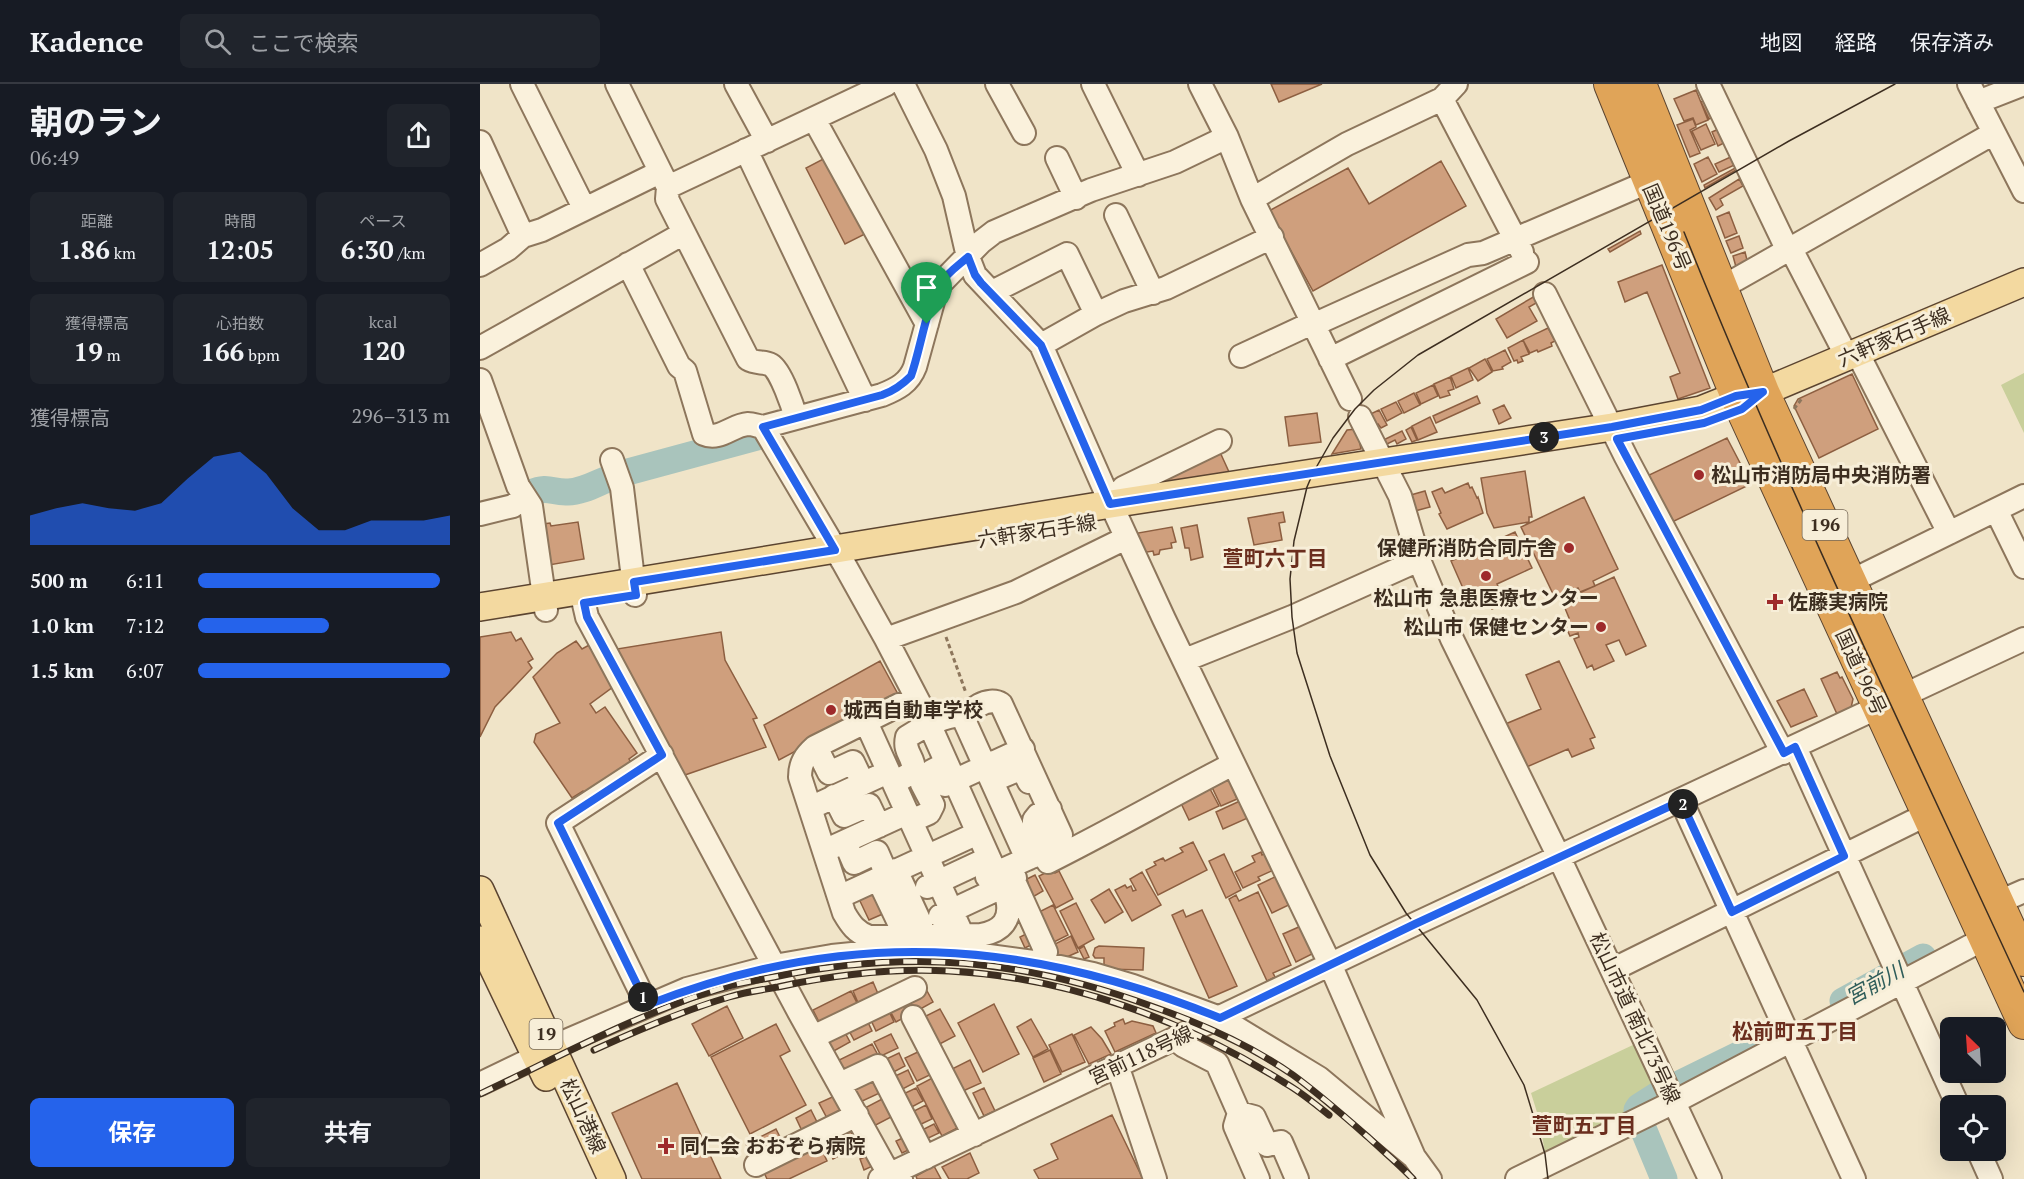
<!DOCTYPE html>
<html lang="ja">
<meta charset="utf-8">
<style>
:root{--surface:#171b24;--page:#20242c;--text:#f1f3f6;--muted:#9ea1a6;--line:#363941;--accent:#2563eb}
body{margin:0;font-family:"PT Serif","Noto Sans JP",serif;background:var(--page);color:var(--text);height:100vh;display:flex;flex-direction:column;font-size:22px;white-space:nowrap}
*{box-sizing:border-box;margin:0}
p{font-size:20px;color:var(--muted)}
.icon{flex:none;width:33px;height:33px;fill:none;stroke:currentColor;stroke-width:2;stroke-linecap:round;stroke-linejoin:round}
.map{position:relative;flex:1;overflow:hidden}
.details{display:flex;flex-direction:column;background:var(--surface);width:480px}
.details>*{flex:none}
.needle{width:39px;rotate:335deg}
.tools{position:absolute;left:1460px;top:933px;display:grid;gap:12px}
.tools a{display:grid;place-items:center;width:66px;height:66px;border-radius:9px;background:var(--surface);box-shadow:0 6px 24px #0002;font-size:30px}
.pin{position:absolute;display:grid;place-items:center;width:51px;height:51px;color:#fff;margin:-62px -26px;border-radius:50% 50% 50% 0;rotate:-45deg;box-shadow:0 0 6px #0007}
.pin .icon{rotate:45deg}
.km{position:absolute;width:30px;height:30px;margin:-15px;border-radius:50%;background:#222;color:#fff;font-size:16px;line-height:30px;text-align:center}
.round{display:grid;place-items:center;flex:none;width:63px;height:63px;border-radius:9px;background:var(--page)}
.overview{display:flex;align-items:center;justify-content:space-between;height:102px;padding:0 30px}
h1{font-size:33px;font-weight:700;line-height:45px}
.metrics{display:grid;grid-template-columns:repeat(3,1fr);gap:9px;height:102px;padding:6px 30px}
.metrics div{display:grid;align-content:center;border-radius:9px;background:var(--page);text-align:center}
.metrics b{font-size:26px;font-weight:700}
.metrics small{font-size:16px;font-weight:400}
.metrics p{font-size:16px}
.chart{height:168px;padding:12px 30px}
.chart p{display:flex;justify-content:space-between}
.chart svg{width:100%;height:108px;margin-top:6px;fill:var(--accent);opacity:.7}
.cta{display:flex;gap:12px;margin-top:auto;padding:12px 30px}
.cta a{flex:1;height:69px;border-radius:9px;background:var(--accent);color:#fff;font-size:24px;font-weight:700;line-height:69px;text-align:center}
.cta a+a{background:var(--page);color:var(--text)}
ul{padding:0 30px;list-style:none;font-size:20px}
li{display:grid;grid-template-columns:96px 72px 1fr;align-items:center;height:45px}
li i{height:15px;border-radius:8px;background:var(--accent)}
header{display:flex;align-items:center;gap:36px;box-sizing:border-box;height:84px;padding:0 30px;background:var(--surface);border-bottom:2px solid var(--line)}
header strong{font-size:28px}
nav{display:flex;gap:33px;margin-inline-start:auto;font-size:21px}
.search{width:420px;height:54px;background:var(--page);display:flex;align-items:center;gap:15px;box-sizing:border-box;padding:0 21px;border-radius:9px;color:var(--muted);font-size:22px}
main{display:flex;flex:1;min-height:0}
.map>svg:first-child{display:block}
.green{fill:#c9cf9b}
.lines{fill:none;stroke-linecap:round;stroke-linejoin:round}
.river{stroke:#a9c4bc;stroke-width:27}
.building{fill:#cf9f7d;stroke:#8d5f41;stroke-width:1.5}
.minor-casing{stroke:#8d765c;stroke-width:26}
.major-casing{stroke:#5b4430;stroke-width:30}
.highway-casing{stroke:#5b4430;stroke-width:34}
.path{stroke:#8d765c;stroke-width:3;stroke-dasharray:4.5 3;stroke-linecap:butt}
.minor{stroke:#faf1dc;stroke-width:22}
.major{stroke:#f3d9a0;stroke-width:27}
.highway{stroke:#e0a458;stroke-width:32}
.tram{stroke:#3d2e20;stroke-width:1.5}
.rail-casing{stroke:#3d2e20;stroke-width:7}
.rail{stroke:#f7eed8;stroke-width:4.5;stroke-dasharray:14;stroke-linecap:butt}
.route-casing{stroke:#fff;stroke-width:12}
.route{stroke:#2563eb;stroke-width:8}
.poi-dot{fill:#9e2a2b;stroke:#f7eed8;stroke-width:2}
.labels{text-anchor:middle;stroke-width:6;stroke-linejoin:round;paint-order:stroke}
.shield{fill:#f7eed8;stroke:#756857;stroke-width:1.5}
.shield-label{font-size:18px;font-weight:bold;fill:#3d2e20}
.street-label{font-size:20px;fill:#3d2e20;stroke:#f7eed8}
.poi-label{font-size:20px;font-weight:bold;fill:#3d2e20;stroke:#f7eed8;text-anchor:start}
.neighbourhood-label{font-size:21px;font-weight:bold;fill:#6b2e1e;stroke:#f7eed8}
.water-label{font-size:21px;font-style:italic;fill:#2f5d5a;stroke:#f7eed8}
</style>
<header>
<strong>Kadence</strong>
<div class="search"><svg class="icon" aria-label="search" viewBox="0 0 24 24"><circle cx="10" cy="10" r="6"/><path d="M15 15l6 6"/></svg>ここで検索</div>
<nav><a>地図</a><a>経路</a><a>保存済み</a></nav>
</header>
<main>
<section class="details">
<div class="overview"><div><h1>朝のラン</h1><p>06:49</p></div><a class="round"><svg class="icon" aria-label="share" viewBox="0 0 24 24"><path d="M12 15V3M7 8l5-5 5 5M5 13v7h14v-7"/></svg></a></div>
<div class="metrics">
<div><p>距離</p><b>1.86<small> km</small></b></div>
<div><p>時間</p><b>12:05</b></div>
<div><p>ペース</p><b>6:30<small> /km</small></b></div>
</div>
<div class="metrics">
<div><p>獲得標高</p><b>19<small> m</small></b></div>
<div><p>心拍数</p><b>166<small> bpm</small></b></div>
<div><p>kcal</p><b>120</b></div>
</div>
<div class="chart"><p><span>獲得標高</span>296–313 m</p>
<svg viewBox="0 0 160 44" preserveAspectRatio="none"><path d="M0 44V32L10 29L20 27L30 29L40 30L50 27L60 17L70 8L80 6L90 15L100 29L110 38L120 38L130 34L140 34L150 34L160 32V44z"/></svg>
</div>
<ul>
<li><b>500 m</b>6:11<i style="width:96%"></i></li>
<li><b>1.0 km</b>7:12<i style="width:52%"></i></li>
<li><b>1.5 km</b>6:07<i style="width:100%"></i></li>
</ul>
<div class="cta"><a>保存</a><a>共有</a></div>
</section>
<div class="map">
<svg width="1544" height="1095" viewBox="0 0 1544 1095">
<rect width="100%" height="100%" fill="#f0e4c8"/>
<path class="green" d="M1544 289V349L1521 301Z
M1155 960 1175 1005 1150 1028 1065 1070 1060 1038 1051 1009Z"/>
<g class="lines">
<path class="river" d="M144 389 277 353
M51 409C69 401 72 409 88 408 102 408 117 399 130 394
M1363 917 1443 873
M1197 1001 1301 950
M1157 1026 1159 1023 1181 1009
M1162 1042 1184 1095"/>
</g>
<path class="building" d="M791 0H842L799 18Z
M1216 6 1228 36 1216 41 1213 34 1204 37 1194 15Z
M1231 14 1238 31 1229 35 1221 18Z
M1213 35 1216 43 1210 46 1220 69 1210 73 1197 41Z
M1226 40 1235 60 1221 66 1212 47Z
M1241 44 1248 57 1238 62 1232 48Z
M1255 71 1259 79 1239 88 1235 80Z
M349 72 389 148 365 160 326 84Z
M1228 73 1237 90 1222 98 1214 80Z
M961 77 986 122 833 207 789 127 868 84 889 120Z
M1257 83 1258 85 1225 104 1224 101Z
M1259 95 1263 102 1240 115 1243 121 1236 126 1229 114Z
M1249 128 1257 149 1245 154 1237 133Z
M1160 147 1161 150 1130 168 1128 165Z
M1259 152 1263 164 1251 169 1246 157Z
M1265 168 1268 180 1256 183 1253 172Z
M1182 181 1230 304 1198 315 1190 293 1200 289 1167 208 1145 218 1138 198Z
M1055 212 1058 218 1049 223 1057 237 1027 254 1016 235Z
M1068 244 1075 257 1071 259 1072 262 1058 268 1057 266 1050 269 1043 256Z
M1043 256 1049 270 1041 273 1043 277 1038 279 1037 276 1034 277 1028 264Z
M1025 266 1031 278 1022 283 1023 285 1013 287 1007 275Z
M1005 275 1012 288 998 297 989 284Z
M988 284 993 296 976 304 971 292Z
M1372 290 1398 345 1339 374 1314 322 1318 315Z
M970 293 974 305 968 307 970 311 960 314 954 300Z
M953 301 958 312 941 320 936 309Z
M934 309 940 321 924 329 918 317Z
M997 312 1000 319 956 339 953 332Z
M916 318 922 329 907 337 901 325Z
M1024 321 1031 334 1019 340 1013 326Z
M899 326 907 341 901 344 898 340 888 345 882 334Z
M837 329 841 358 809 362 805 333Z
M950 333 957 348 938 356 932 342Z
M931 343 937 356 932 358 926 346Z
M877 345 881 365 852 370 867 346Z
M922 347 926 355 917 360 915 356 903 362 893 361Z
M1247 354 1271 400 1190 439 1167 392Z
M739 366 749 388 683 399 681 395Z
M1045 387 1052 433H1049V438L1014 444 1007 429 1001 394Z
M988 399 990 404 992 403 997 414 998 413 1003 429 967 445 959 430 961 429 952 408 962 404 965 409Z
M945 407 950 423 931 428 927 412Z
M1104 413 1138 485 1113 497 1115 502 1100 508 1098 504 1075 514 1041 443Z
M803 428 805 438 799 439 802 456 774 461 768 434Z
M98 438 104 475 69 481 63 440 70 439 71 442Z
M717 441 723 473 711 476 709 464H705L701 444Z
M692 443 696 458 691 459 692 464 680 466 679 470 674 471 673 467 661 469 658 449Z
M1035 448 1052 484 1017 500 1025 519 1012 525 1003 504 986 511 971 477Z
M1134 493 1166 562 1146 571 1139 556 1126 561 1134 577 1114 586 1112 581 1107 584 1094 555 1099 553 1098 549 1090 552 1083 537 1089 534 1082 517Z
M31 548 36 557 41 554 53 575 48 578 52 584 15 623 0 653V553Z
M241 548 245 576 277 634 273 635 286 663 202 692 131 566Z
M96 557 102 565 111 560 137 600 110 620 116 629 125 623 157 669 149 675 155 685 108 716 103 707 92 714 54 658 56 650 80 639 53 593 77 569Z
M400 577 419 612 299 676 284 641Z
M1079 577 1115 653 1110 655 1114 664 1092 673 1088 665 1042 685 1023 641 1061 625 1046 591Z
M1357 588 1360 594 1362 593 1373 615 1371 624 1357 630 1341 595Z
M1324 605 1337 632 1311 643 1297 617Z
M747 691 757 715 741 722 730 699Z
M728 701 739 722 709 736 699 715Z
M762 716 770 733 743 745 736 728Z
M713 758 727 786 678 811 666 786 676 781 674 778 683 774 685 777 703 768 700 764Z
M791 767 798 784 778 793 780 796 763 804 755 788 775 778 772 772 781 768 782 771Z
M744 770 761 806 746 814 729 777Z
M573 785 575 789 579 787 593 815 576 824 559 792Z
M662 788 681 821 652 837 635 806 645 801 647 804 651 802 653 807 656 806 650 795Z
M801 790 815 818 792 829 778 801Z
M555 791 563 807 551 814 544 801 548 799 547 795Z
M629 805 643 828 625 839 611 816Z
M395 808 405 829 389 836 379 815Z
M778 808 811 881 793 889 795 893 787 897 749 815 756 811 759 817Z
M596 819 614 855 598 864 580 827Z
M573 821 588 851 572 859 557 829Z
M703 826 706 833 722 826 757 902 729 914 692 831Z
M821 842 838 867 816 878 803 850Z
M548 849 553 860 545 864 540 853Z
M591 852 598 868 580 876 573 861Z
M604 862 609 873 604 875 599 865Z
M619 862 664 864 663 886 624 885V874H615L613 871 615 864Z
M393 898 399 912 379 921 373 907Z
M446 905 453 918 435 928 428 915Z
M371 907 378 921 340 940 333 926Z
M427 915 434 928 416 938 409 925Z
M514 920 539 970 503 988 478 939Z
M247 922 263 954 229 972 212 940Z
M408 925 414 938 396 947 390 934Z
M460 925 475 952 454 963 440 935Z
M386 934 392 947 374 956 367 943Z
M551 935 568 965 553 973 537 943Z
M643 935 645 940 652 937 673 942 676 949 635 968 625 947 635 942 634 939Z
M296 940 310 967 300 972 326 1021 270 1050 231 973Z
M611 943 622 955 631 970 609 980 594 951Z
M363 945 370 958 352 968 345 955Z
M411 950 418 964 401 972 394 958Z
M592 950 605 978 582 988 569 961Z
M392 960 399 973 363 990 357 977Z
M442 966 454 989 437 997 425 974Z
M570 966 581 990 564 998 553 974Z
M419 969 425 982 408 991 402 977Z
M490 976 501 999 483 1007 472 985Z
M428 986 434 999 417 1008 411 994Z
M395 988 404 1007 378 1019 369 1001Z
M460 990 485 1040 462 1052 437 1002Z
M197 999 241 1095H162L132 1029Z
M436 1004 443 1017 426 1026 419 1012Z
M504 1004 515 1027 504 1032 493 1009Z
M359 1010 367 1027 348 1036 339 1019Z
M406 1013 415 1031 390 1044 381 1026Z
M446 1021 452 1035 435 1043 428 1030Z
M331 1026 339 1042 323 1049 316 1034Z
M632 1031 663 1095H559L554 1086 578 1075 571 1060Z
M454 1040 459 1049 442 1057 438 1048Z
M296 1045 304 1061 274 1076 266 1060Z
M370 1046 378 1062 353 1075 344 1055Z
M427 1052 433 1064 422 1069 416 1057Z
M338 1057 347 1077 309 1095H287L282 1084Z
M490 1069 499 1089 487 1095H469L462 1083Z
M392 1070 397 1080 384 1086 380 1075Z
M454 1082 461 1095H437L436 1092Z"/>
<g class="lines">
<defs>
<path id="minor" d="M42 0 104 124
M137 0 188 103 187 115 268 275C276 280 284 277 291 281 301 287 313 323 316 334
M256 0 287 57
M423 0 456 66 474 112 488 173 495 191 561 261 631 420 684 535 850 880 934 1073
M517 0 544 49
M613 0 658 91
M720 0 747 53 772 115 870 315
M1228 0 1308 167
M1489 0 1544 107
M962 15 1042 168
M1498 18 1544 0
M334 35 447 240
M0 58 43 152
M266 66 385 316
M577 74 596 114
M188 103 407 0
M772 115 867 60 962 15 976 0
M636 131 673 209
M1311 165 1367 273
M148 180 199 282 205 287 224 350C240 357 252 341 268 340 272 340 278 342 283 343L402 311C417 305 429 299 435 283L454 214 461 199 501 158 514 148 611 106 695 78 747 53
M0 181 28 165 43 152 62 146 180 88
M1241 204 1514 49
M512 208 587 170 616 230
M1065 210 1146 373 1303 669
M833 241 988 171 1003 169 1168 98
M561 261 616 230 644 217 686 204 792 153
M0 264 204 149
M1377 268 1469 449
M761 272 832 239
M850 275 1047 178
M0 296 38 402 51 422 66 526
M880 333 920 412 939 476 972 555 1077 769 1230 1095
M283 343 363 478 406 555 536 508 646 454
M132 376 142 404 155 511
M631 420 643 404 740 357
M1516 426 1544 483
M0 430 33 422 45 413
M1357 504 1544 412
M101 507 107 533 319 928 405 1083 421 1095
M406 555 443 626 527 814C532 836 522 847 501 851L389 853C376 848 371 841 364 829L320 693C320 679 325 672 335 663L419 621 430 620 443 626
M705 576 812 533 939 476
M386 638 483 852
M1315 663 1478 1022
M341 673 349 689 373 678 383 699
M514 678 521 693 542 684 549 698
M414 699 433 688C436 673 423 670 427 653 443 643 467 629 486 632
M465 701 543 665
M354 712 364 732 389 721 399 742
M1201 716 1374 1095
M330 724 408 688
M431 737 449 729 453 721 442 700C446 687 456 685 467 680
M365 758 374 779 397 768 407 791
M344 767 427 729
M544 767 559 760 560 753 554 745V736L558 731 570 725
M568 778C630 747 691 712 753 680
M416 786 441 840
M507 793 547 775 485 638C487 625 509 612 521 620L581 751C580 766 559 769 547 775
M535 794 533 795 566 868 561 879
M398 795 420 841
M447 803 509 774
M359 813 498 749
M1503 825 1544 807
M460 832 522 803
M1132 886 1462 723
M167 921 78 739 182 671
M433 933 494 1051
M333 953 435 904
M695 955 704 962 737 979 759 1029 774 1033 787 1061 801 1058 817 1095
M72 963 207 905 294 882 352 872 402 867H451L494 870 561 879 613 890 653 902 740 934 839 994 934 1073 950 1095
M635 984 641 993 675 1095
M0 1000 56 973
M360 1000 398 982 445 1074
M759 1029 755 1042 778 1095
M1498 1066 1511 1095
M276 1081 377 1031
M400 1095 935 840 1544 555
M1037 1095 1194 1018 1519 847"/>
<path id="major" d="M0 523 631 420 1132 343 1221 326 1256 312 1283 308 1544 198
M0 806 132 1095
M0 856 66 993"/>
<path id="highway" d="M1130 0 1262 325 1544 939
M1160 0 1283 308 1544 876"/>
</defs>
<use href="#minor" class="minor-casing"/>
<use href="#major" class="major-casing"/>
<use href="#highway" class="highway-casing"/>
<path class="path" d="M1314 325 1323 313
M466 553 486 609"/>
<use href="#minor" class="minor"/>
<use href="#major" class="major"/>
<use href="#highway" class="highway"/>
<path class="tram" d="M1204 148C1307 406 1428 656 1544 908
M1068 1095 1065 1070 1044 1001 997 916 926 829 890 771 850 672 817 569 812 533 810 495 814 457 827 403 833 389 853 354 875 325 894 306 938 271 1309 57 1415 0"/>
<defs>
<path id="rail" d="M114 966C158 946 202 927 249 913 265 908 281 906 298 903 353 891 411 884 469 887 587 893 705 936 805 999 821 1008 835 1020 849 1031
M0 1010C81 972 162 927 249 902 263 898 279 896 294 893 428 865 542 875 671 922 720 939 770 961 813 991 839 1010 864 1032 888 1053 903 1067 919 1080 933 1095"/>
</defs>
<use href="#rail" class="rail-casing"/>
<use href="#rail" class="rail"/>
</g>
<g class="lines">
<defs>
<path id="route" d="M488 173 495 191 501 199 561 261 630 420 1132 343 1221 326 1256 312 1283 308 1262 325 1224 339 1137 355 1304 669 1315 663 1364 772 1252 828 1201 717 935 840 740 934C544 854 366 843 167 921L78 739 182 671 107 533 104 519 156 511 154 498 355 466 283 343 402 311C414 307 422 301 431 292 441 264 446 222 461 199 468 188 479 181 488 173Z"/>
</defs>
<use href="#route" class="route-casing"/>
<use href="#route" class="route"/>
</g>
<g class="poi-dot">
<circle cx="1219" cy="391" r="6"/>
<circle cx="1089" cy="464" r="6"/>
<circle cx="1006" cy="492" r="6"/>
<path d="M1292 509h6v6h6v6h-6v6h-6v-6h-6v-6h6z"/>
<circle cx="1121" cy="543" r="6"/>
<circle cx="351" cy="626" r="6"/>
<path d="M183 1053h6v6h6v6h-6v6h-6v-6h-6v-6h6z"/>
</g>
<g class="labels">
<g class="shield">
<rect x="1322.5" y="426" width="45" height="30" rx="4.5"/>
<rect x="49.5" y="935" width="33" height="30" rx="4.5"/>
</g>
<g class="shield-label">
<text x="1345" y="447">196</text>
<text x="66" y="956">19</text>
</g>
<g class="street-label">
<text transform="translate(1187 143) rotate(67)" y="7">国道196号</text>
<text transform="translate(1414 253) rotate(-23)" y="7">六軒家石手線</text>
<text transform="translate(557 447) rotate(-9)" y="7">六軒家石手線</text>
<text transform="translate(1381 588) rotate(65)" y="7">国道196号</text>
<text transform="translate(1155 934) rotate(65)" y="7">松山市道 南北73号線</text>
<text transform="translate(661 971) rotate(-25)" y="7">宮前118号線</text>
<text transform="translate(103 1032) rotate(65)" y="7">松山港線</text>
</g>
<g class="poi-label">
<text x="1231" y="398">松山市消防局中央消防署</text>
<text x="1077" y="471" text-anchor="end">保健所消防合同庁舎</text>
<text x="1006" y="521" text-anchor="middle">松山市 急患医療センター</text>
<text x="1308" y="525">佐藤実病院</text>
<text x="1109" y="550" text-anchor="end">松山市 保健センター</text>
<text x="363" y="633">城西自動車学校</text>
<text x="200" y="1069">同仁会 おおぞら病院</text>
</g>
<g class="neighbourhood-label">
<text x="795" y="482">萱町六丁目</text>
<text x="1315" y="955">松前町五丁目</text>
<text x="1104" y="1049">萱町五丁目</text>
</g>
<g class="water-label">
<text transform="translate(1395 900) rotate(-29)" y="7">宮前川</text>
</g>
</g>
</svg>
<div class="tools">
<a><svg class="needle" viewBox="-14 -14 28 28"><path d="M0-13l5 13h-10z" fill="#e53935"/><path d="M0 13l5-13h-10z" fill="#9ea1a6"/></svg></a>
<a><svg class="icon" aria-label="locate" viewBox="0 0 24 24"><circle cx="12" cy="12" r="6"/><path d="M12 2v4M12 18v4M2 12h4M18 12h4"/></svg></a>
</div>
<div class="pin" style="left:447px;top:240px;background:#1e9e55"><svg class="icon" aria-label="arrive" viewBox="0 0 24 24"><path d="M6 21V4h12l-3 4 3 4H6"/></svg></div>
<b class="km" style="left:163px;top:913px">1</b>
<b class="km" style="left:1203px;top:720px">2</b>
<b class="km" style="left:1064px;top:353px">3</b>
</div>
</main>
